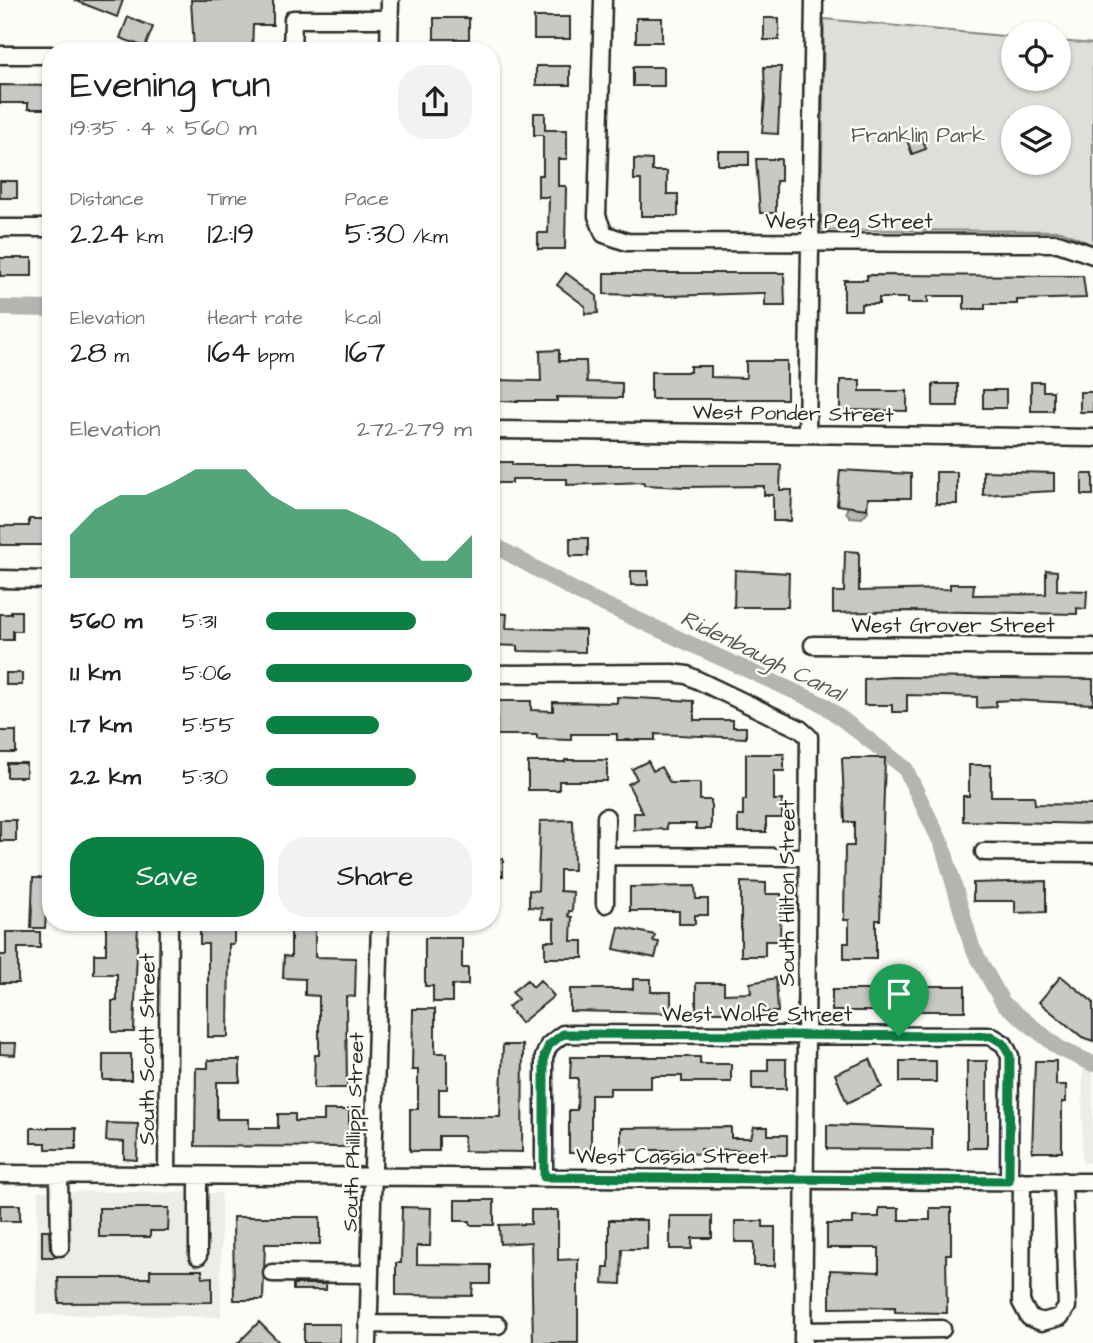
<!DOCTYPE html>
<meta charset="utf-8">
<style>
:root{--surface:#fff;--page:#f2f2f2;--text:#202124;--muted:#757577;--accent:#0b8043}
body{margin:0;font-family:"Architects Daughter",sans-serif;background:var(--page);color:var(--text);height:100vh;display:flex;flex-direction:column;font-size:26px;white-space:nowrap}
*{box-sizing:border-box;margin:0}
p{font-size:23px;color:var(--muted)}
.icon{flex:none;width:38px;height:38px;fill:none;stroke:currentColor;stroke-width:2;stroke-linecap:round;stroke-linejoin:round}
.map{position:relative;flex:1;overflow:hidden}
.panel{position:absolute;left:42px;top:42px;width:458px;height:889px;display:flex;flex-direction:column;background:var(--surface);border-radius:28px;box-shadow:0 2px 5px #0004}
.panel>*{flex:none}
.tools{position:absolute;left:1001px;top:21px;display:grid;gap:14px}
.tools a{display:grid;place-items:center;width:70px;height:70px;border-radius:50%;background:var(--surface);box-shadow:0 2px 5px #0004;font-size:35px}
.pin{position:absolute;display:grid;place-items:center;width:60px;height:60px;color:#fff;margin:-72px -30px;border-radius:50% 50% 50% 0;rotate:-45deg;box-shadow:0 0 7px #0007}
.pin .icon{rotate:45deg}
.round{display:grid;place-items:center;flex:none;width:74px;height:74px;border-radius:28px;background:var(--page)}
.head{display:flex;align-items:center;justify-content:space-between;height:119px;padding:0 28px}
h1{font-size:38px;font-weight:600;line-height:52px}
.stats{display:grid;grid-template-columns:repeat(3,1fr);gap:10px;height:119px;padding:7px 28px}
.stats div{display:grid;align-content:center}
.stats b{font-size:30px;font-weight:600}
.stats small{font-size:19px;font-weight:400}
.stats p{font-size:19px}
.chart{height:196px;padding:14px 28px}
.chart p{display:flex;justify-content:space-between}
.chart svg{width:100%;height:126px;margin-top:7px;fill:var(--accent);opacity:.7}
.action{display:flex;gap:14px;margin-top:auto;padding:14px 28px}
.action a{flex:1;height:80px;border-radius:28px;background:var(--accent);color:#fff;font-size:28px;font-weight:600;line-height:80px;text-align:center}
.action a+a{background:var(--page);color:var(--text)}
ul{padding:0 28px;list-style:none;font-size:23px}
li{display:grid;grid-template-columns:112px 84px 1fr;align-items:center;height:52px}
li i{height:18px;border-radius:9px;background:var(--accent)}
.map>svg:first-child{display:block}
.built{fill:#edece8}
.green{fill:#dfdeda;stroke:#858482;stroke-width:2;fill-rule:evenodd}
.water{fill:#b5b4b1;stroke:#7e7d7b;stroke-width:2}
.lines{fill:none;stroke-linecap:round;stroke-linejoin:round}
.canal{stroke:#b5b4b1;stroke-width:16}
.building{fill:#c9c8c4;stroke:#2b2b2b;stroke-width:2}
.minor-casing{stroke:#2b2b2b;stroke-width:21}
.minor{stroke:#fdfcf7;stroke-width:16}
.route-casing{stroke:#fff;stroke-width:14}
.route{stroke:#0b8043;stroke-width:9}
.labels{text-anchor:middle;stroke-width:5;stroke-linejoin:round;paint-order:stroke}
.park-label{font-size:21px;fill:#585857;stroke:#fdfcf7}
.street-label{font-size:21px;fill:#2b2b2b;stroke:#fdfcf7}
.water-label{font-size:23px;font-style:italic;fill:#5b5b5a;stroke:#fdfcf7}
</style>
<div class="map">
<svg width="1093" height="1343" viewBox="0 0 1093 1343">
<rect width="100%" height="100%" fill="#fdfcf7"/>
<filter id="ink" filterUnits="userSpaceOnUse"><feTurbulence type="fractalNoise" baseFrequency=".0143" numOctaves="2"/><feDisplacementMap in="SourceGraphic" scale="14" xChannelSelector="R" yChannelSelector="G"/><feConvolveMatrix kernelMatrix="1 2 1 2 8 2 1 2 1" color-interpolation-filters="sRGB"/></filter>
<g filter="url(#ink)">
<path class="built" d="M1083 1068 1093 1072V1163L1082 1162Z
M38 1191 221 1193V1317L36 1314Z"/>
<path class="green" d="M824 19 1013 37V79H1059V41L1093 44V245L1061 231 821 230ZM1013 117H1059V163H1013Z"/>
<path class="water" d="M848 505 867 507 868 511 862 518 850 517 846 512Z"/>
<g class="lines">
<path class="canal" d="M0 308 51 309
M492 544 579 593 824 705 905 768 943 847 972 947 1003 1003 1059 1048 1093 1064"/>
</g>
<path class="building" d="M74 0H123L117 17Z
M191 0H273V25H253L252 51 194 50Z
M128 17 153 27 145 47 120 38Z
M534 17H570V39H534Z
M434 18H469V39H434Z
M636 18H662V42H636Z
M764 18H779V40H764Z
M536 66H570V85H536Z
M633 67H664V86H633Z
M764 67H781L778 134 762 133 765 97Z
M0 85 51 86V109H28V103H0Z
M534 113H545V130H567V159H558V186H566L565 249H538V233H548L549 197H538V175H543V135H534Z
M921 135 926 149 912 154 907 140Z
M718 151H749V165H718Z
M634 159 652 160V171H667V194H678V216H641V180H634Z
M756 159H781V181H776V213H760Z
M0 181H17V198H0Z
M0 258H32V276H0Z
M566 273 597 296 598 313 585 314V306L557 285Z
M604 273H784L785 306H765V293H760L668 296 604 294Z
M867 275 1083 276 1086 298 1017 300V304H985V309H964V296H928V303H908V298H879V304H861V310H844V280H867Z
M559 350V361H586L587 382 622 383V398L557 397V401H492V380L541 381 540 351Z
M746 361H787V399H651V372H690V366H711V377L746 378Z
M840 380H860V391H907V411L840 410Z
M1031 382H1043V391H1053V411H1031Z
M933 384H958V406H933Z
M983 390H1006V408H983Z
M1080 392H1093V412H1080Z
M492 462H512V465H781L780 490H792L791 521H773V495H764V486L684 487 644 485V482L567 485V479H512V483H492Z
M840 470 911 474V498H868L867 509 837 505Z
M983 471 1054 473V491L983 495Z
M936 472H957V504H936Z
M1082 474H1093V495H1082Z
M29 519H44V525H51V545H0V526H29Z
M570 538H588V556H570Z
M845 551 859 552V591L950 589V584H974L973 595 1046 594V570L1057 571V590L1087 591 1086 609 1077 608V614L908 611 833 613V592H844Z
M735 570 789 573 788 607H734Z
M631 571H648V585H631Z
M11 611H21V631H13V640H0V614H11Z
M492 613 507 614 506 628 585 630V652L517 651V646L492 645Z
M6 673H22V685H6Z
M892 677 1093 679V704L1011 700 996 701V707L977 708V697L907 695V712H892V705H864V679Z
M617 697 694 701V720H733V727H746V738L655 734V740H617V734H571V740L537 739V735H497V701H531V710L553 711V702L617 703Z
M0 731H16V753H0Z
M746 754H784V771H774V800H782V818H766V832H738V816H743V800H746Z
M842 758H885L880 920H876V959H844V943H849V920H844L845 846H854V822H845Z
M565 760H607V781H559V790H528V762H565Z
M648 761 653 771 661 767 670 783H700V800H711V829H696V824H667V829L634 830V813H643L628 784 637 779 632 769Z
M7 763H26V777H7Z
M969 765H991V796H1034L1035 804 1093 805V824L963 821V796H969Z
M0 820H16V841H0Z
M573 820 574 870H560V891L573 892 572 911H569L568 916 572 917 571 941H583V958H545V941H554V919H541L542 908 529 907V890L538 891 540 821Z
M492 859H503V876H492Z
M33 878H49L45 928H31Z
M1046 881V912L1015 913V901H973V883Z
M741 882 766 883V894H781L780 941H765V956H741Z
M695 886 696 899H708V915H695V924H679V911H630V887Z
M106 922H138L134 1032H112V1001H117V974H94V954H106Z
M200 922H226V930H234V944H229L228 1037H208V944H200Z
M291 922H315V957L356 958 355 997 346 996 347 1088H314L315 1055H319V996L305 995V979L283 978 284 956 291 957Z
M619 927 655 935 653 941 659 942 655 958 614 949Z
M6 932H40V948H18V983H0V955H6Z
M425 938H462V968H468V985H452V1002H433V986H425Z
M886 973H920V986H965V1011H832V990H886Z
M1061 976 1093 1002V1041L1082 1037 1039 1002Z
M776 978 778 1012H696V983H724V994L751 993 750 983Z
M633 979H651V992H671V1013L570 1011V989H633Z
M527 980 533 987 540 980 554 996 521 1023 508 1007 518 999 512 992Z
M413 1009H435V1053H447V1089H439V1117H500L503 1045H523L522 1152 464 1151V1136H439V1151H410V1109H418V1070H412Z
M0 1043H16L15 1055 0 1054Z
M103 1054H131V1080H103Z
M571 1057H700V1064H731V1082H682V1076H651V1088H610V1095H591V1153H569V1110H577L578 1078H570Z
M768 1059H786V1089H752V1071H768Z
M870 1059 882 1087 847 1103 835 1074Z
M208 1060H240V1082H217V1119H249V1128H278V1114H295V1121H324V1110H349V1147L195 1146 196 1068H208Z
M900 1061H936V1082H900Z
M967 1061H987V1148H967Z
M1035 1061H1056V1085H1066V1102H1062V1152H1032Z
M107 1123 138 1124 137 1160 124 1159V1142L106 1141Z
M827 1125 932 1129V1150L827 1149Z
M731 1127V1138H751L754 1127H768V1135H787V1155H743V1150L701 1149V1154L682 1153V1150H621V1128Z
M31 1128H76V1149H46V1143H31Z
M455 1200H494V1225H470V1221H455Z
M0 1205H20V1221H0Z
M402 1207 431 1208 430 1246H417V1264L490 1265V1284H473L472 1296 396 1295V1263H401Z
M99 1208H169L168 1231H150V1237H99Z
M879 1208H899V1220H930V1208H951V1254H946L947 1313 895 1312V1307L830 1308V1270L879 1272V1248H827V1224H853V1217H879Z
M531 1210H558V1260L578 1259V1343H533L531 1242 500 1244 499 1225 531 1224Z
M670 1216H712V1238H692V1249H670Z
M233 1217H320V1244H265L263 1300H234Z
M609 1220H647V1249H622L621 1284 603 1283 604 1267H609Z
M735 1221H763V1227H775V1266H754V1242H735Z
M42 1230H49L50 1248 56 1257H42Z
M150 1270H202V1278L212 1277V1302L59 1303 58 1278H150Z
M293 1284H326V1290H293Z
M259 1322 280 1343H238Z
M304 1324H340V1343H304Z"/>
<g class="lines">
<defs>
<path id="minor" d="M603 0 597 216 604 234 627 242 1058 243 1093 255
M292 51 293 19H390
M389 51 390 0
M0 55H51
M0 228H51
M492 430 1093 438
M807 434 814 0
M0 579 51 580
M813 645 1093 647
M492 674 672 673 687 675 800 729 809 737 803 1343
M984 852 1093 853
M606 856 808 857
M605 904 606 817
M0 1174C364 1179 729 1176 1093 1182
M59 1175 60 1247
M167 1176 169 922
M198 1176V1256
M544 1177V1057L549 1045 563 1034 991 1036 1004 1044 1010 1056 1009 1181
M1022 1181 1021 1302 1029 1317 1042 1322 1060 1317 1067 1307 1063 1181
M272 1273 370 1274
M368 1324 498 1325
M803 1331 942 1329
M368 1343 380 922"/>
</defs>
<use href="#minor" class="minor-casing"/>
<use href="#minor" class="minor"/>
</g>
</g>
<g class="lines" filter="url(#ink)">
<defs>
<path id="route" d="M563 1034 991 1036 1004 1044 1010 1056 1009 1181 544 1177V1057L549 1045Z"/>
</defs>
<use href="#route" class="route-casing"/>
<use href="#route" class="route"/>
</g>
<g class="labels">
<g class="park-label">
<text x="918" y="142">Franklin Park</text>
</g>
<g class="street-label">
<text x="849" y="228">West Peg Street</text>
<text transform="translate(793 413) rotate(1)" y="7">West Ponder Street</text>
<text x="953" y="632">West Grover Street</text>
<text transform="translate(787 893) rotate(-90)" y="7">South Hilton Street</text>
<text x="757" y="1021">West Wolfe Street</text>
<text transform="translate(147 1049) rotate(-90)" y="7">South Scott Street</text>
<text transform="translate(353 1132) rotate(-88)" y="7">South Phillippi Street</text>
<text x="672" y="1163">West Cassia Street</text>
</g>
<g class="water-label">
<text transform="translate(763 655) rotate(26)" y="8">Ridenbaugh Canal</text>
</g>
</g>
</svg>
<div class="tools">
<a><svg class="icon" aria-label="locate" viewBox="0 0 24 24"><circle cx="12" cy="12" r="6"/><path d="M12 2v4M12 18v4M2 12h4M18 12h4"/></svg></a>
<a><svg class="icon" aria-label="layers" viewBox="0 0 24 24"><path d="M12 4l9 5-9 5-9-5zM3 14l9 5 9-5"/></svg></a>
</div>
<div class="pin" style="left:899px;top:1036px;background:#1e9e55"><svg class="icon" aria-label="arrive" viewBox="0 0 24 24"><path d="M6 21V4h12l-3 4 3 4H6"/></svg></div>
<section class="panel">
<div class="head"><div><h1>Evening run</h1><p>19:35 · 4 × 560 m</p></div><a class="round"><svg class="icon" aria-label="share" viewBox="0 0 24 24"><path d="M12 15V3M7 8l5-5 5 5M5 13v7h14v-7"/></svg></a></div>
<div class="stats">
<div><p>Distance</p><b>2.24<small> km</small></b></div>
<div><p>Time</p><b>12:19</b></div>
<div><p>Pace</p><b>5:30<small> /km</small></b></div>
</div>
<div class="stats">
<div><p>Elevation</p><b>28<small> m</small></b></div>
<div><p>Heart rate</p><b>164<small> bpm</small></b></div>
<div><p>kcal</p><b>167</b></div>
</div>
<div class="chart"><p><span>Elevation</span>272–279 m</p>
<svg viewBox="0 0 160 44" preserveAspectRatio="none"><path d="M0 44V29L10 20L20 15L30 15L40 11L50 6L60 6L70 6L80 15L90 20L100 20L110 20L120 24L130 29L140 38L150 38L160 29V44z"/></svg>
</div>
<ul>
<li><b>560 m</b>5:31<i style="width:73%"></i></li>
<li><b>1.1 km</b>5:06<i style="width:100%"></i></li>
<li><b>1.7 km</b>5:55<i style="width:55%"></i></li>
<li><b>2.2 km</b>5:30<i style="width:73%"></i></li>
</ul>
<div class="action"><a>Save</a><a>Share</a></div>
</section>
</div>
